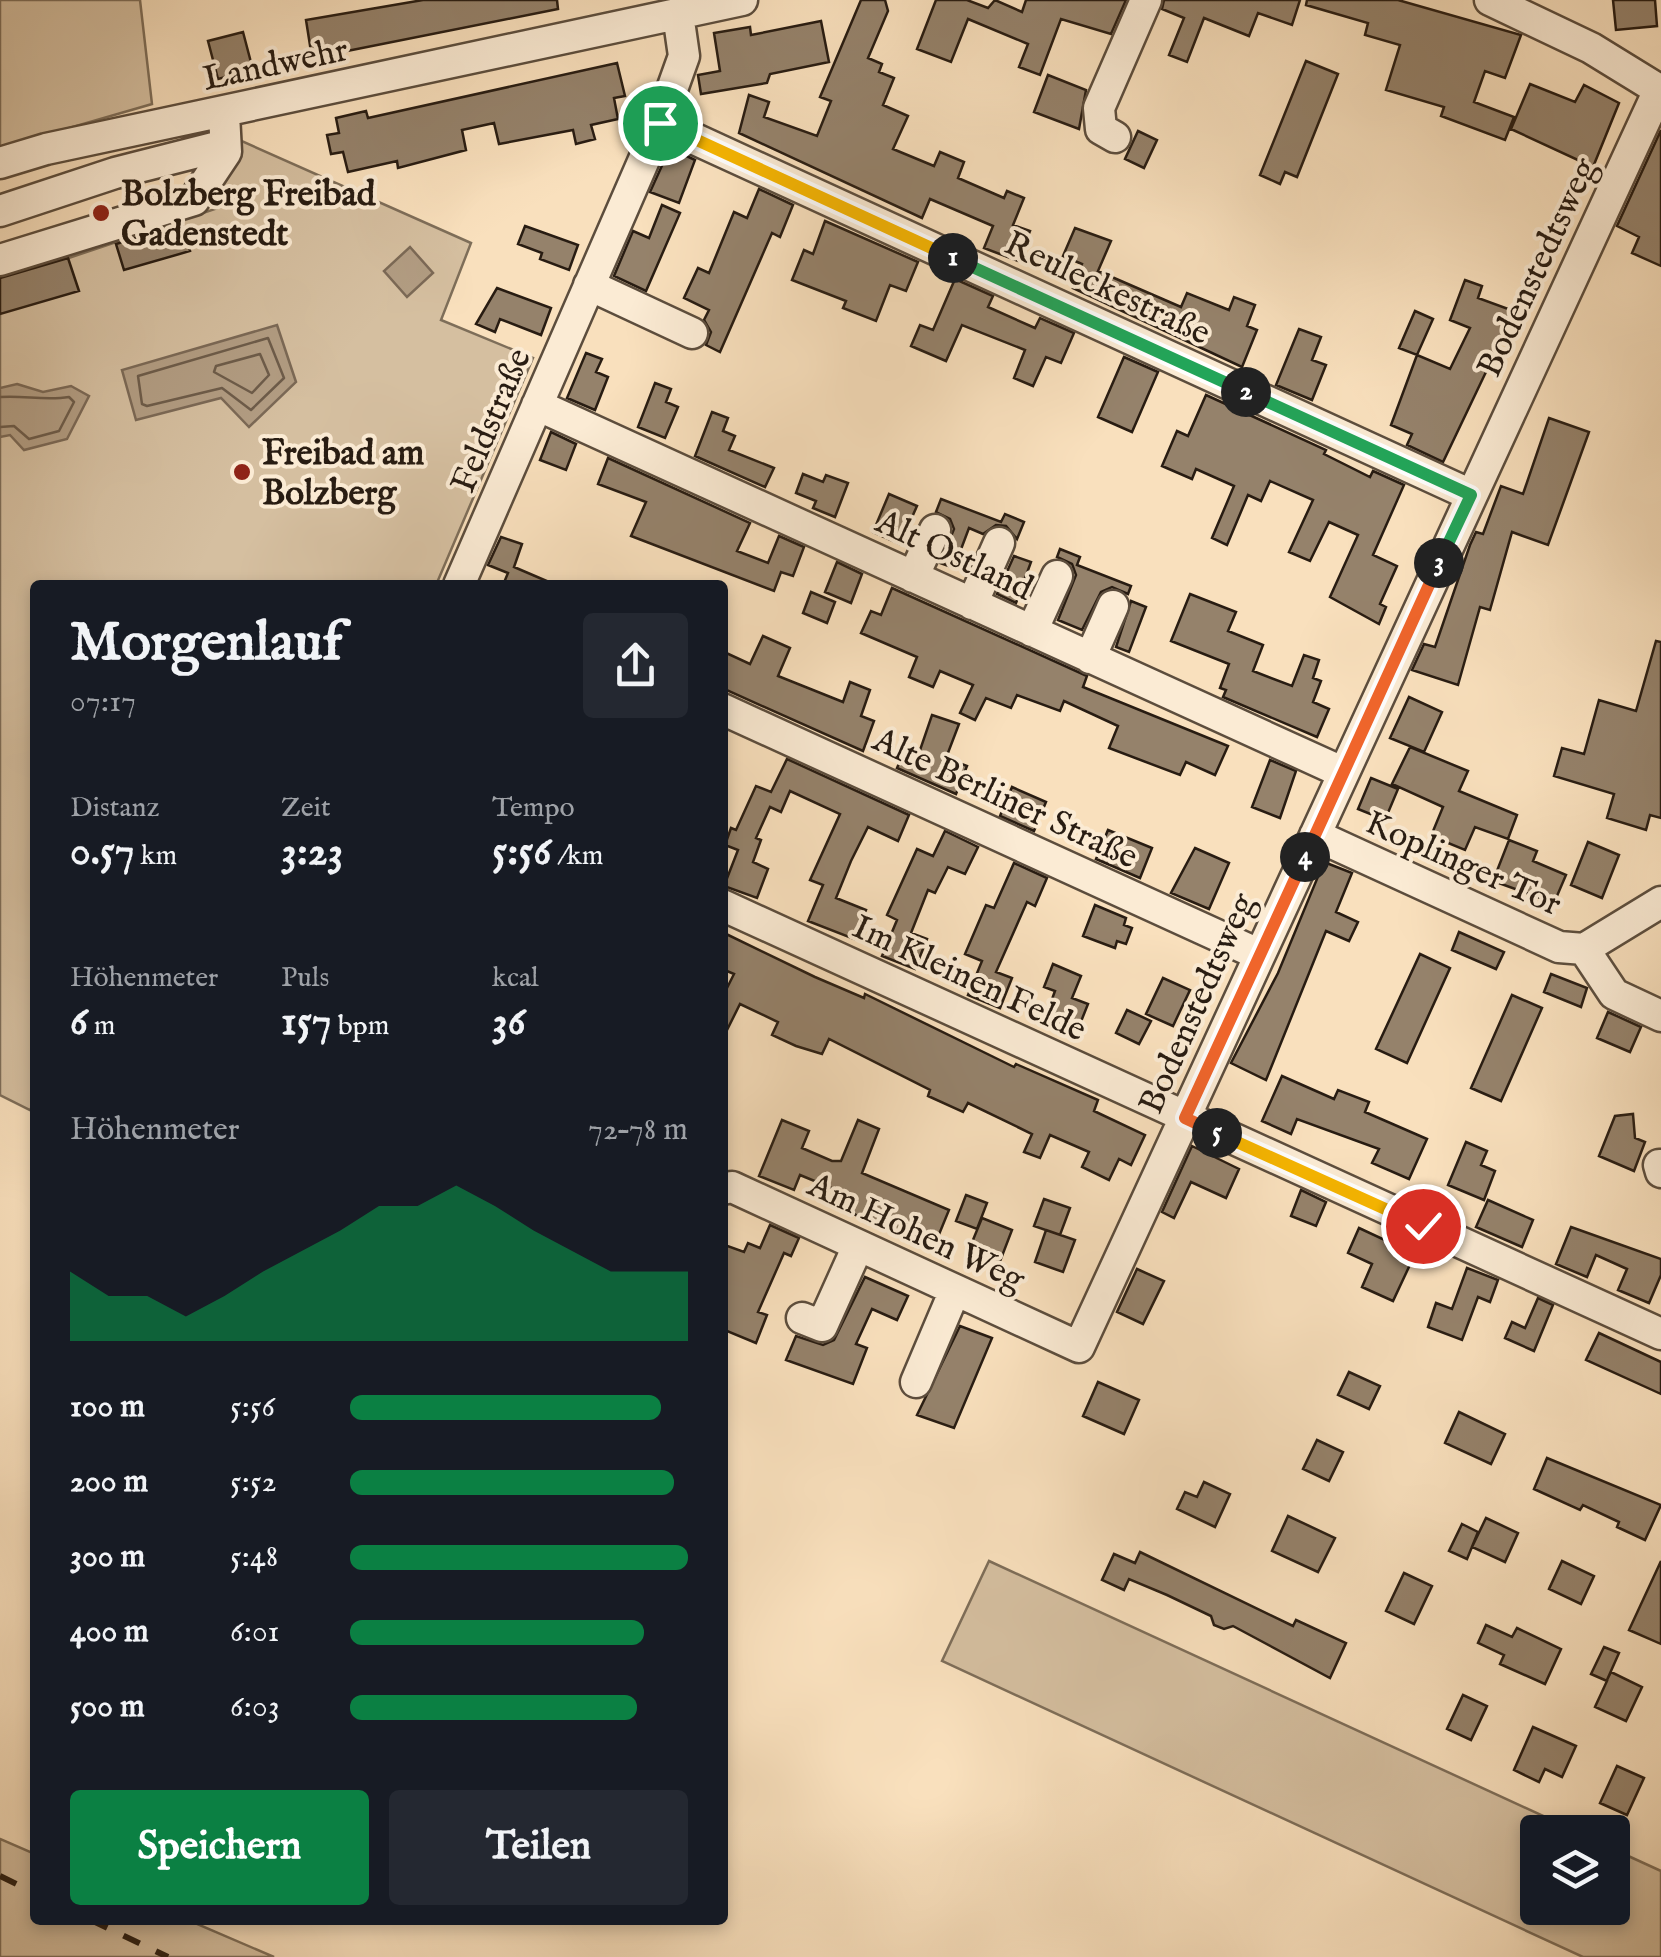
<!DOCTYPE html>
<html lang="de">
<meta charset="utf-8">
<style>
:root{--surface:#171b24;--page:#242831;--text:#f1f3f6;--muted:#9ea1a6;--accent:#0b8043}
body{margin:0;font-family:"IM FELL English",serif;background:var(--page);color:var(--text);height:100vh;display:flex;flex-direction:column;font-size:38px;white-space:nowrap}
*{box-sizing:border-box;margin:0}
p{font-size:32px;color:var(--muted)}
.icon{flex:none;width:55px;height:55px;fill:none;stroke:currentColor;stroke-width:2;stroke-linecap:round;stroke-linejoin:round}
.map{position:relative;flex:1;overflow:hidden}
.sheet{position:absolute;left:30px;top:580px;width:698px;height:1345px;display:flex;flex-direction:column;background:var(--surface);border-radius:10px;box-shadow:0 5px 15px #0003}
.sheet>*{flex:none}
.controls{position:absolute;left:1520px;top:1815px;display:grid;gap:20px}
.controls a{display:grid;place-items:center;width:110px;height:110px;border-radius:10px;background:var(--surface);box-shadow:0 5px 15px #0003;font-size:50px}
.pin{position:absolute;display:grid;place-items:center;width:85px;height:85px;color:#fff;margin:-42px;border:5px solid #fff;border-radius:50%;box-shadow:0 2px 10px #0007}
.km{position:absolute;width:50px;height:50px;margin:-25px;border-radius:50%;background:#222;color:#fff;font-size:28px;line-height:50px;text-align:center}
.round{display:grid;place-items:center;flex:none;width:105px;height:105px;border-radius:10px;background:var(--page)}
.summary{display:flex;align-items:center;justify-content:space-between;height:170px;padding:0 40px}
h1{font-size:55px;font-weight:800;line-height:75px}
.figures{display:grid;grid-template-columns:repeat(3,1fr);gap:15px;height:170px;padding:10px 40px}
.figures div{display:grid;align-content:center}
.figures b{font-size:42px;font-weight:800}
.figures small{font-size:28px;font-weight:400}
.figures p{font-size:28px}
.chart{height:280px;padding:20px 40px}
.chart p{display:flex;justify-content:space-between}
.chart svg{width:100%;height:180px;margin-top:10px;fill:var(--accent);opacity:.7}
.primary-button{display:flex;gap:20px;margin-top:auto;padding:20px 40px}
.primary-button a{flex:1;height:115px;border-radius:10px;background:var(--accent);color:#fff;font-size:40px;font-weight:800;line-height:115px;text-align:center}
.primary-button a+a{background:var(--page);color:var(--text)}
ul{padding:0 40px;list-style:none;font-size:32px}
li{display:grid;grid-template-columns:160px 120px 1fr;align-items:center;height:75px}
li i{height:25px;border-radius:12px;background:var(--accent)}
.map>svg:first-child{display:block}
.green{fill:#d5bfa0;stroke:#7e6e59;stroke-width:2.5}
.water{fill:#b29d83;stroke:#7b6956;stroke-width:2.5}
.lines{fill:none;stroke-linecap:round;stroke-linejoin:round}
.shore{stroke:#6d5c4a;stroke-width:2.5}
.building{fill:#95826b;stroke:#281c12;stroke-width:2.5}
.minor-casing{stroke:#5c4d3d;stroke-width:35}
.minor{stroke:#fbebd4;stroke-width:30}
.rail{stroke:#281c12;stroke-width:6;stroke-dasharray:18 18;stroke-linecap:butt}
.split-1-casing{stroke:#fff;stroke-width:20}
.split-2-casing{stroke:#fff;stroke-width:20}
.split-3-casing{stroke:#fff;stroke-width:20}
.split-4-casing{stroke:#fff;stroke-width:20}
.split-5-casing{stroke:#fff;stroke-width:20}
.split-6-casing{stroke:#fff;stroke-width:20}
.split-1{stroke:#f5b400;stroke-width:12}
.split-2{stroke:#22a559;stroke-width:12}
.split-3{stroke:#22a559;stroke-width:12}
.split-4{stroke:#f0652b;stroke-width:12}
.split-5{stroke:#f0652b;stroke-width:12}
.split-6{stroke:#f5b400;stroke-width:12}
.poi-dot{fill:#8f2418;stroke:#fbebd4;stroke-width:4}
.labels{text-anchor:middle;stroke-width:8;stroke-linejoin:round;paint-order:stroke}
.street-label{font-size:35px;fill:#281c12;stroke:#fbebd4}
.poi-label{font-size:35px;font-weight:bold;fill:#281c12;stroke:#fbebd4;text-anchor:start}
</style>
<div class="map">
<svg width="1661" height="1957" viewBox="0 0 1661 1957">
<rect width="100%" height="100%" fill="#f9e0bd"/>
<filter id="stains"><feTurbulence type="fractalNoise" baseFrequency=".002" numOctaves="4"/><feColorMatrix values="0 0 0 0 .2 0 0 0 0 .09 0 0 0 0 .02 0 0 0 .5 -.17"/></filter>
<radialGradient id="worn" r=".72"><stop offset=".6" stop-color="#630" stop-opacity="0"/><stop offset="1" stop-color="#630" stop-opacity=".3"/></radialGradient>
<path class="green" d="M0 0H140L152 104 0 148Z
M201 123 471 243 441 320 533 358 436 585H35V1101L30 1110 0 1095V281L224 206Z
M989 1561 1578 1832H1538V1908H1612L1613 1849 1661 1871V1957H1583L942 1661Z
M0 1839 35 1854V1920H188L274 1957H0Z"/>
<path class="water" d="M410 247 433 273 407 297 384 271Z
M277 325 296 382 249 427 221 398 136 420 122 370Z
M17 384 43 392 71 386 89 396 67 439 24 450 10 435 0 437V388Z"/>
<g class="lines">
<path class="shore" d="M268 338 284 378 251 410 222 388 147 406 142 404 138 376Z
M260 354 269 375 252 393 214 372 216 366Z
M0 397C24 395 44 401 69 397L74 402 59 431 29 439 14 426 0 427"/>
</g>
<path class="building" d="M423 0H557L558 9 312 58 306 20Z
M861 0H885L888 11 868 58 882 64 879 72 894 78 883 105 908 116 893 149 934 166 940 152 964 162 958 178 1004 198 1007 191 1024 198 1013 225 1030 231 1018 261 984 248 993 226 930 199 922 218 739 133 749 95 769 102 764 117 817 136 831 101 820 97Z
M936 0H967L988 8 995 0 1022 12 1026 0H1126L1111 34 1061 19 1040 75 1019 67 1028 44 968 19 951 62 917 49Z
M1164 0H1300L1292 25 1258 13 1249 36 1204 18 1187 62 1169 55 1184 18 1162 9Z
M1307 0H1398L1521 35 1505 78 1485 71 1474 102 1514 117 1505 140 1441 116 1444 107 1386 90 1400 45 1365 35 1368 23 1306 5Z
M1613 0H1655L1657 26 1616 30Z
M821 21 829 62 770 74 767 83 701 94 698 75 720 71 714 33 750 27 751 35Z
M243 32 253 70 218 79 208 41Z
M1306 61 1338 74 1297 177 1285 172 1280 184 1260 175Z
M617 63 625 96 614 98 618 119 591 125 595 139 576 144 573 130 499 144 494 123 462 130 466 150 398 168 397 161 348 172 343 152 331 154 327 135 339 133 336 118 366 111 368 118Z
M1048 75 1086 90 1079 129 1034 112Z
M1530 84 1575 102 1584 85 1619 103 1593 167 1511 129Z
M1661 130V266L1632 253 1639 237 1617 226Z
M1138 131 1157 140 1144 168 1125 159Z
M670 148 695 160 679 203 650 192Z
M759 189 793 205 780 237 772 233 720 352 706 345 711 332 704 320 709 310 684 298 698 268 709 273 734 212 747 218Z
M662 205 680 213 646 291 614 276 633 231 649 238Z
M825 221 918 262 906 291 890 285 876 321 843 308 846 301 792 280 804 250 813 254Z
M182 223 190 251 124 270 116 244Z
M525 226 578 245 569 270 540 259 542 253 518 244Z
M1075 228 1111 241 1098 271 1181 307 1187 293 1229 310 1234 297 1255 305 1247 326 1257 330 1242 367 1073 288 1082 264 1063 256Z
M68 258 79 291 0 314V278Z
M955 279 993 296 988 307 1035 328 1040 318 1074 333 1061 363 1046 357 1033 386 1014 378 1025 350 962 325 946 361 911 346 920 325 933 330Z
M1465 280 1482 286 1478 298 1511 310 1495 353 1443 462 1407 445 1412 434 1391 425 1417 355 1450 369 1470 328 1450 320Z
M497 288 551 308 541 335 500 319 495 332 476 324Z
M1415 311 1433 319 1417 355 1399 348Z
M1299 329 1321 337 1312 360 1326 365 1312 400 1276 385Z
M586 353 602 359 596 372 608 377 595 410 567 398Z
M1124 357 1158 372 1132 432 1098 417Z
M655 383 671 389 666 402 678 407 665 438 638 427Z
M1206 395 1326 450 1324 454 1370 477 1373 471 1404 485 1373 555 1397 566 1380 604 1386 607 1379 624 1330 597 1358 535 1329 522 1310 561 1289 552 1313 500 1270 481 1261 501 1248 495 1227 545 1212 538 1234 486 1196 469 1192 479 1162 466 1177 431 1188 436Z
M712 412 728 418 723 431 735 436 729 450 774 468 765 487 695 456Z
M1549 418 1589 432 1548 545 1512 532 1490 610 1480 607 1458 685 1412 670 1424 644 1435 647 1470 545 1476 532 1483 534 1501 486 1523 494Z
M551 432 576 444 566 470 540 460Z
M608 458 750 523 737 551 768 563 779 536 804 547 793 576 781 572 774 591 631 536 646 502 598 484Z
M803 474 823 482 826 475 848 483 835 517 813 508 816 501 796 493Z
M889 494 917 506 900 544 873 532Z
M941 499 1001 522 1005 514 1024 522 1017 539 1006 526 996 525 983 534 969 528 954 568 940 563 954 529 950 519 936 512Z
M501 537 522 544 514 567 556 585H503L508 573 488 565Z
M1060 549 1080 557 1077 565 1131 586 1128 594 1112 587 1101 592 1082 630 1058 620 1076 575 1072 564 1057 557Z
M1014 556 1031 562 1016 603 997 594Z
M837 562 862 574 851 603 825 592Z
M892 588 1087 676 1083 687 1228 746 1215 775 1186 762 1180 775 1109 748 1118 726 1064 701 1060 711 1017 695 1011 708 986 698 975 720 960 713 973 685 940 671 933 687 909 677 917 657 861 633 871 611 881 615Z
M811 592 835 602 827 623 803 613Z
M1190 594 1236 612 1228 631 1263 645 1253 671 1292 686 1304 655 1319 660 1313 678 1321 681 1313 702 1329 709 1317 737 1223 697 1226 690 1220 688 1229 664 1171 641Z
M1131 601 1146 607 1129 652 1116 647Z
M763 636 790 648 778 676 843 702 850 682 870 690 861 716 874 721 863 751 722 688V651L750 664Z
M1656 641 1661 642V818L1650 815 1646 830 1607 818 1614 794 1554 776 1562 748 1584 754 1599 700 1636 711Z
M1409 697 1442 712 1424 752 1390 738Z
M932 715 959 724 946 758 967 766 956 794 897 768 903 754 917 759Z
M1410 747 1468 771 1459 791 1517 815 1508 839 1475 827 1465 850 1431 836 1443 807 1392 784Z
M787 759 909 815 898 841 868 827 851 861 836 898 866 910 854 939 808 921 823 885 810 880 840 814 790 791 781 812 770 807 756 838 761 840 753 862 768 869 757 898 724 886 738 850 725 845 731 828 736 830 756 786 771 792Z
M1270 760 1296 771 1280 818 1252 807Z
M1371 778 1398 789 1385 820 1358 809Z
M1012 787 1046 802 1034 831 1000 816Z
M1108 830 1152 848 1140 878 1096 859Z
M945 831 978 847 965 874 948 867 935 893 928 890 911 933 927 939 915 969 882 956 897 920 887 915 917 849 933 856Z
M1509 840 1537 851 1533 861 1566 875 1554 903 1493 881Z
M1588 842 1619 855 1602 898 1571 885Z
M1195 848 1229 863 1209 909 1171 893Z
M1324 862 1352 873 1336 912 1358 922 1349 941 1326 931 1266 1080 1231 1063 1278 973Z
M1014 863 1047 878 1035 906 1027 902 996 972 1012 978 1000 1008 968 995 982 961 965 954 986 905 994 908Z
M1095 905 1126 918 1124 925 1132 928 1126 944 1117 941 1115 948 1083 936Z
M722 932 815 977 864 998 865 994 1014 1067 1016 1064 1098 1100 1094 1111 1145 1135 1131 1165 1119 1159 1109 1180 1082 1167 1089 1152 1050 1135 1040 1158 1024 1152 1032 1134 968 1103 963 1112 928 1096 930 1090 829 1039 822 1054 796 1046 772 1035 778 1022 740 1004 722 1040V998L734 974 722 969Z
M1459 932 1504 952 1496 969 1452 950Z
M1420 954 1450 968 1407 1063 1376 1049Z
M1053 964 1081 976 1072 998 1088 1004 1076 1034 1044 1021 1055 991 1044 987Z
M1551 974 1587 988 1581 1007 1544 992Z
M1163 978 1190 990 1173 1026 1146 1014Z
M1512 995 1542 1008 1501 1101 1471 1088Z
M1127 1010 1151 1021 1139 1044 1116 1033Z
M1608 1012 1641 1027 1630 1052 1597 1038Z
M1282 1076 1334 1099 1338 1090 1369 1102 1365 1112 1427 1139 1409 1179 1372 1163 1379 1149 1297 1119 1291 1134 1262 1121Z
M1633 1114 1635 1138 1645 1142 1634 1171 1599 1156 1615 1116Z
M782 1120 809 1131 802 1148 832 1161H841L858 1120 879 1129 862 1173 949 1210 933 1249 840 1208 846 1194 800 1175 794 1190 759 1176Z
M1466 1142 1487 1151 1481 1165 1495 1171 1484 1200 1448 1185Z
M1192 1146 1239 1169 1226 1198 1191 1182 1174 1218 1162 1212Z
M1301 1190 1326 1202 1316 1226 1291 1216Z
M966 1195 987 1203 977 1229 956 1221Z
M1044 1199 1070 1208 1060 1235 1034 1226Z
M1488 1200 1533 1220 1522 1247 1476 1227Z
M982 1218 1012 1230 999 1264 968 1252Z
M770 1225 799 1238 791 1256 784 1253 758 1312 767 1315 756 1343 722 1329V1244L744 1252 748 1243 760 1248Z
M1571 1227 1661 1259V1275L1649 1303 1618 1290 1627 1269 1596 1255 1587 1277 1556 1264Z
M1359 1228 1415 1254 1393 1301 1362 1287 1372 1264 1348 1253Z
M1046 1230 1075 1240 1063 1272 1035 1262Z
M1467 1268 1498 1280 1490 1302 1478 1297 1462 1340 1428 1327 1436 1303 1452 1309Z
M1137 1269 1164 1281 1143 1324 1117 1312Z
M865 1277 908 1296 897 1320 872 1309 856 1344 867 1348 853 1384 786 1360 796 1336 823 1345 834 1340Z
M1538 1298 1553 1305 1534 1351 1505 1338 1512 1322 1525 1328Z
M960 1326 992 1338 954 1428 917 1415Z
M1599 1333 1661 1362V1394L1586 1360Z
M1349 1372 1380 1386 1369 1409 1338 1395Z
M1098 1382 1139 1400 1124 1434 1083 1416Z
M1459 1412 1505 1434 1491 1464 1445 1443Z
M1317 1440 1343 1452 1329 1481 1303 1469Z
M1547 1458 1661 1505 1645 1540 1617 1527 1619 1522 1583 1505 1580 1510 1534 1489Z
M1204 1482 1230 1494 1215 1527 1177 1509 1185 1492 1197 1497Z
M1288 1516 1335 1538 1318 1572 1272 1551Z
M1486 1518 1518 1533 1505 1562 1472 1547Z
M1462 1524 1478 1532 1467 1559 1449 1551Z
M1140 1552 1293 1626 1296 1620 1346 1643 1330 1678 1233 1626 1224 1629 1214 1625 1211 1616 1167 1595 1129 1579 1124 1590 1102 1580 1114 1554 1135 1563Z
M1562 1561 1594 1576 1581 1604 1549 1589Z
M1661 1561V1644L1629 1630Z
M1404 1573 1432 1586 1414 1624 1386 1611Z
M1486 1625 1512 1637 1517 1628 1561 1649 1545 1684 1500 1664 1504 1655 1478 1643Z
M1604 1647 1619 1653 1607 1680 1611 1672 1642 1687 1626 1721 1595 1707 1607 1681 1591 1674Z
M1463 1695 1487 1706 1471 1740 1447 1729Z
M1533 1727 1576 1746 1562 1777 1545 1769 1539 1782 1514 1770Z
M1617 1766 1644 1778 1627 1815 1600 1803Z"/>
<g class="lines">
<defs>
<path id="minor" d="M1490 0 1591 48 1661 91
M660 123 1471 495
M1115 137 1101 129 1099 108 1146 0
M0 163 46 149 742 0
M0 211 115 173 225 145
M0 260 194 200 226 152 224 114
M589 285 692 333
M537 405 1342 772
M913 577 935 530
M459 585 660 123 684 56 678 14
M972 604 999 543
M1032 631 1057 576
M1090 658 1113 606
M722 709 1258 954
M1315 835 1559 947 1584 949 1661 902
M722 905 1661 1334
M1584 949 1614 994 1661 1016
M1659 1165 1661 1172
M722 1189 732 1187 1079 1347 1659 90
M802 1318 822 1326 858 1246
M916 1382 955 1290"/>
</defs>
<use href="#minor" class="minor-casing"/>
<use href="#minor" class="minor"/>
<path class="rail" d="M0 1876 35 1893
M91 1920 168 1957"/>
</g>
<g class="lines">
<defs>
<path id="split-1" d="M660 123 953 258"/>
<path id="split-2" d="M953 258 1246 392"/>
<path id="split-3" d="M1246 392 1471 495 1439 563"/>
<path id="split-4" d="M1305 857 1439 563"/>
<path id="split-5" d="M1217 1133 1185 1118 1305 857"/>
<path id="split-6" d="M1217 1133 1423 1226"/>
</defs>
<use href="#split-1" class="split-1-casing"/>
<use href="#split-2" class="split-2-casing"/>
<use href="#split-3" class="split-3-casing"/>
<use href="#split-4" class="split-4-casing"/>
<use href="#split-5" class="split-5-casing"/>
<use href="#split-6" class="split-6-casing"/>
<use href="#split-1" class="split-1"/>
<use href="#split-2" class="split-2"/>
<use href="#split-3" class="split-3"/>
<use href="#split-4" class="split-4"/>
<use href="#split-5" class="split-5"/>
<use href="#split-6" class="split-6"/>
</g>
<g class="poi-dot">
<circle cx="101" cy="213" r="10"/>
<circle cx="242" cy="472" r="10"/>
</g>
<g class="labels">
<g class="street-label">
<text transform="translate(275 63) rotate(-12)" y="12">Landwehr</text>
<text transform="translate(1536 267) rotate(-65)" y="12">Bodenstedtsweg</text>
<text transform="translate(1108 287) rotate(25)" y="12">Reuleckestraße</text>
<text transform="translate(490 420) rotate(-67)" y="12">Feldstraße</text>
<text transform="translate(955 554) rotate(25)" y="12">Alt Ostland</text>
<text transform="translate(1006 797) rotate(25)" y="12">Alte Berliner Straße</text>
<text transform="translate(1464 862) rotate(24)" y="12">Koplinger Tor</text>
<text transform="translate(970 977) rotate(25)" y="12">Im Kleinen Felde</text>
<text transform="translate(1196 1003) rotate(-66)" y="12">Bodenstedtsweg</text>
<text transform="translate(917 1231) rotate(25)" y="12">Am Hohen Weg</text>
</g>
<g class="poi-label">
<text x="121" y="205">Bolzberg Freibad<tspan x="121" dy="40">Gadenstedt</tspan></text>
<text x="262" y="464">Freibad am<tspan x="262" dy="40">Bolzberg</tspan></text>
</g>
</g>
<rect width="100%" height="100%" filter="url(#stains)"/>
<rect width="100%" height="100%" fill="url(#worn)"/>
</svg>
<div class="controls">
<a><svg class="icon" aria-label="layers" viewBox="0 0 24 24"><path d="M12 4l9 5-9 5-9-5zM3 14l9 5 9-5"/></svg></a>
</div>
<div class="pin" style="left:660px;top:123px;background:#1e9e55"><svg class="icon" aria-label="arrive" viewBox="0 0 24 24"><path d="M6 21V4h12l-3 4 3 4H6"/></svg></div>
<div class="pin" style="left:1423px;top:1226px;background:#d93025"><svg class="icon" aria-label="check" viewBox="0 0 24 24"><path d="M5 12l5 5 9-10"/></svg></div>
<b class="km" style="left:953px;top:258px">1</b>
<b class="km" style="left:1246px;top:392px">2</b>
<b class="km" style="left:1439px;top:563px">3</b>
<b class="km" style="left:1305px;top:857px">4</b>
<b class="km" style="left:1217px;top:1133px">5</b>
<section class="sheet">
<div class="summary"><div><h1>Morgenlauf</h1><p>07:17</p></div><a class="round"><svg class="icon" aria-label="share" viewBox="0 0 24 24"><path d="M12 15V3M7 8l5-5 5 5M5 13v7h14v-7"/></svg></a></div>
<div class="figures">
<div><p>Distanz</p><b>0.57<small> km</small></b></div>
<div><p>Zeit</p><b>3:23</b></div>
<div><p>Tempo</p><b>5:56<small> /km</small></b></div>
</div>
<div class="figures">
<div><p>Höhenmeter</p><b>6<small> m</small></b></div>
<div><p>Puls</p><b>157<small> bpm</small></b></div>
<div><p>kcal</p><b>36</b></div>
</div>
<div class="chart"><p><span>Höhenmeter</span>72–78 m</p>
<svg viewBox="0 0 160 44" preserveAspectRatio="none"><path d="M0 44V27L10 33L20 33L30 38L40 33L50 27L60 22L70 17L80 11L90 11L100 6L110 11L120 17L130 22L140 27L150 27L160 27V44z"/></svg>
</div>
<ul>
<li><b>100 m</b>5:56<i style="width:92%"></i></li>
<li><b>200 m</b>5:52<i style="width:96%"></i></li>
<li><b>300 m</b>5:48<i style="width:100%"></i></li>
<li><b>400 m</b>6:01<i style="width:87%"></i></li>
<li><b>500 m</b>6:03<i style="width:85%"></i></li>
</ul>
<div class="primary-button"><a>Speichern</a><a>Teilen</a></div>
</section>
</div>
